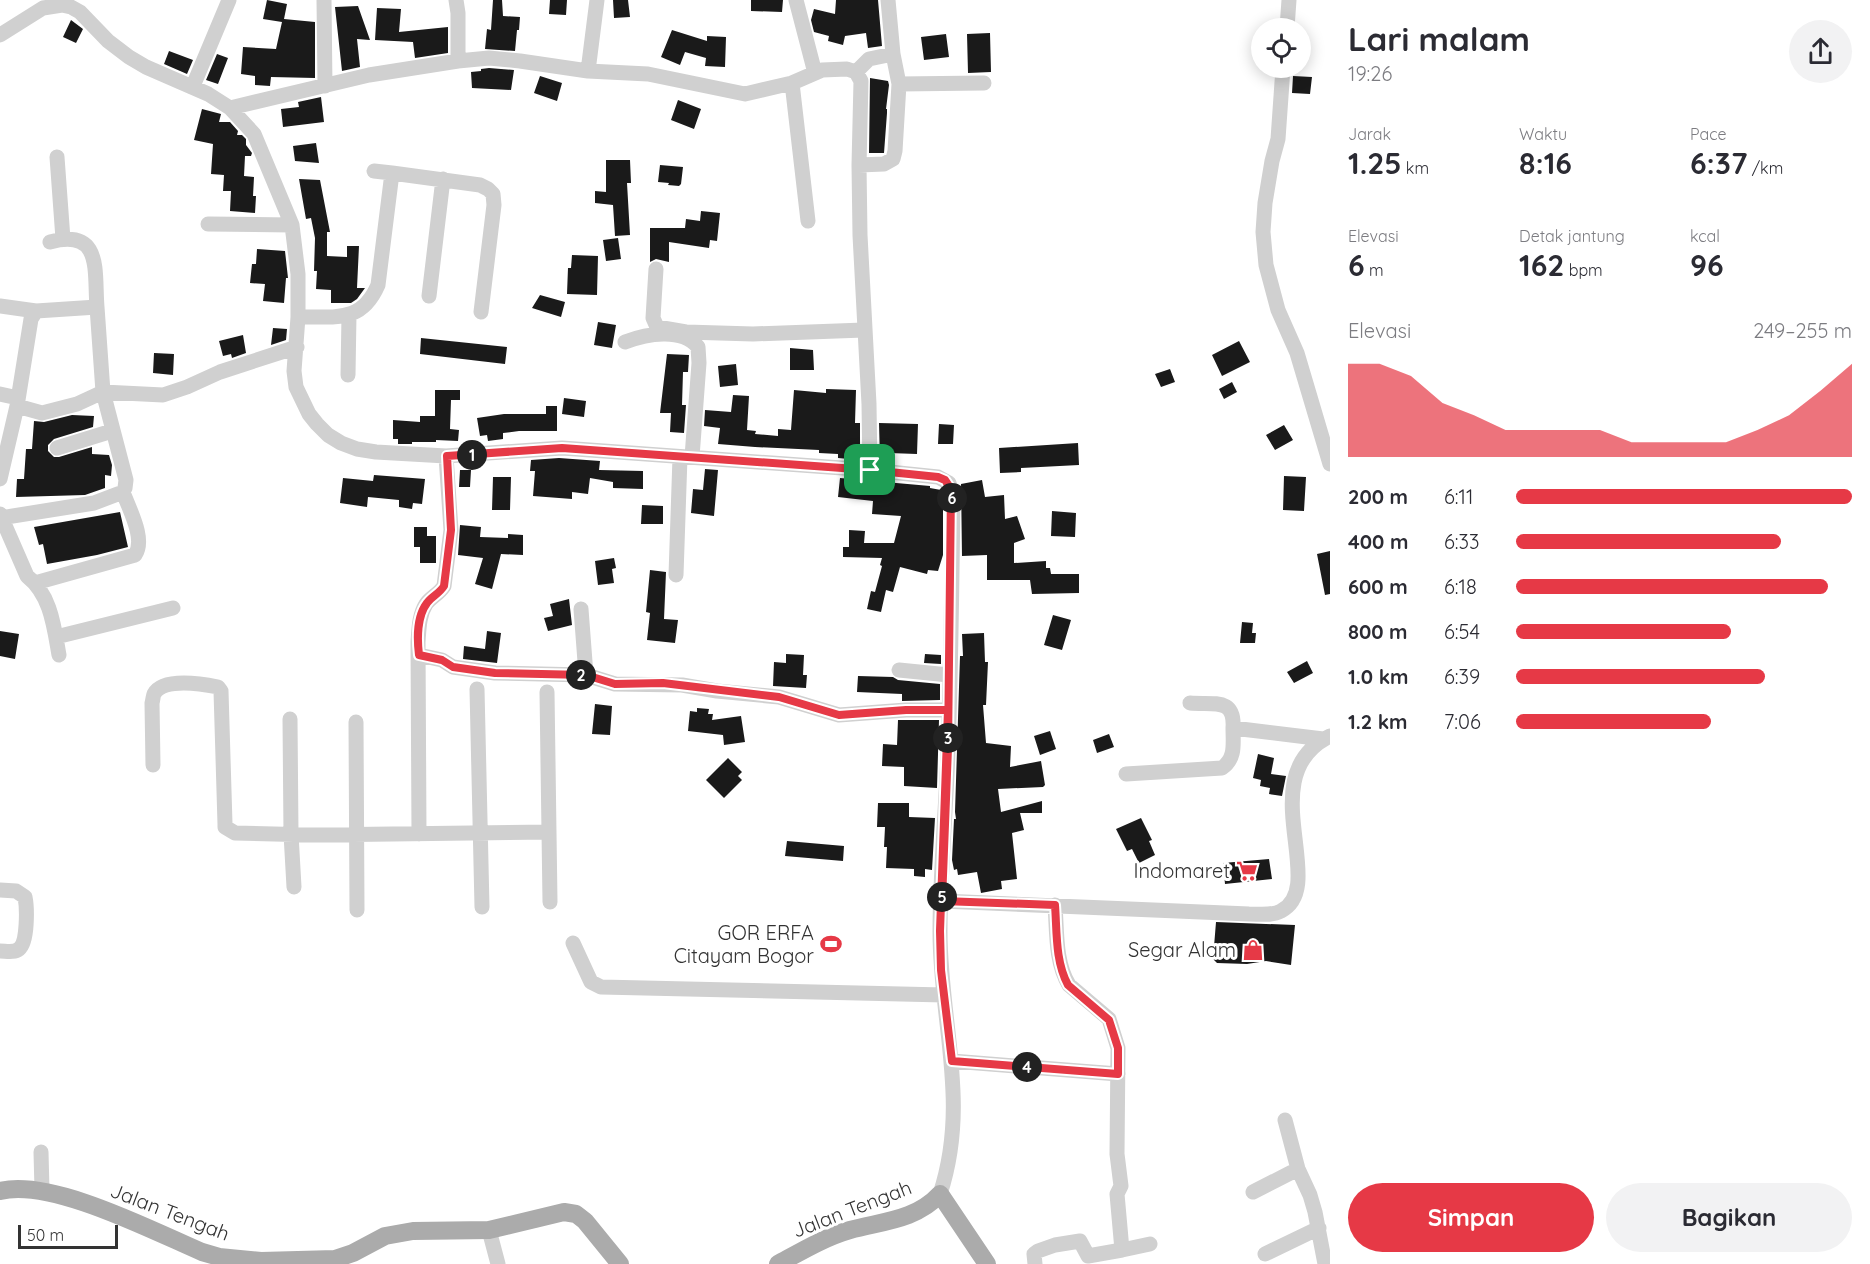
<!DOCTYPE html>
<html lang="id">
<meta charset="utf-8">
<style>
:root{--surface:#fff;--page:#f2f2f3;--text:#2b2b33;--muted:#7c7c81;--accent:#e63946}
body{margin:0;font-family:Quicksand,sans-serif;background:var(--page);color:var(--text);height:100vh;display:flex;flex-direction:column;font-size:22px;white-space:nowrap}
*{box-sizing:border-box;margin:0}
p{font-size:20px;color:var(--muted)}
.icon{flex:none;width:33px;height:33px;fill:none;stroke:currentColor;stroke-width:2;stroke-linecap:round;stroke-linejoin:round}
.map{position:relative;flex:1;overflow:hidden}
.side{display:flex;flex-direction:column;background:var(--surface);width:540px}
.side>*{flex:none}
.tools{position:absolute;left:1251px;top:18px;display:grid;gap:12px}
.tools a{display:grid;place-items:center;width:60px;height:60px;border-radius:50%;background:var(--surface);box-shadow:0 3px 15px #0003;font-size:30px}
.scale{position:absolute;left:18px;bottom:15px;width:100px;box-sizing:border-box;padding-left:6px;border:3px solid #333;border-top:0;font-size:16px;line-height:21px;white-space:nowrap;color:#333;-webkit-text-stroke:4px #fff;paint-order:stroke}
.pin{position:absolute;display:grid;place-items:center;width:51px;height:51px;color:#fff;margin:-26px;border-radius:12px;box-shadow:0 3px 9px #0006}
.km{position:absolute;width:30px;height:30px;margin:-15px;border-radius:50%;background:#222;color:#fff;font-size:16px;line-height:30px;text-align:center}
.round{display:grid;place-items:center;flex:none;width:63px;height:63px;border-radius:32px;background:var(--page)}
.summary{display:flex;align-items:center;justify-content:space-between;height:102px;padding:0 18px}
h1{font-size:33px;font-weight:700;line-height:45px}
.figures{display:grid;grid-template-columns:repeat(3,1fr);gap:9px;height:102px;padding:6px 18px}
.figures div{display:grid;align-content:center}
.figures b{font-size:30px;font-weight:700}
.figures small{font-size:16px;font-weight:400}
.figures p{font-size:16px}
.chart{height:168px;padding:12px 18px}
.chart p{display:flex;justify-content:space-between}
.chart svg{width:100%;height:108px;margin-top:6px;fill:var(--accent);opacity:.7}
.action{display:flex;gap:12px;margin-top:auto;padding:12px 18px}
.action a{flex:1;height:69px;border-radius:36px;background:var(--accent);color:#fff;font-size:24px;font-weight:700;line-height:69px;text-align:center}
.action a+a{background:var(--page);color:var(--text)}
ul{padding:0 18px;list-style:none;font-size:20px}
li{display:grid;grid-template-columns:96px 72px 1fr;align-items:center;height:45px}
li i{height:15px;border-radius:8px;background:var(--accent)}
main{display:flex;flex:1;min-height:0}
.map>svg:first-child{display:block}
.building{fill:#1a1a1a}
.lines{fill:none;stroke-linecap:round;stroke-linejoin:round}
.minor{stroke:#d0d0d0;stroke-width:15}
.major{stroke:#ababab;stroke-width:18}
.route-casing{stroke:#fff;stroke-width:12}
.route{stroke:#e63946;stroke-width:8}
.labels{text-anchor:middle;stroke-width:6;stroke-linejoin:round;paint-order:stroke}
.poi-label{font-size:20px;fill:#333;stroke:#fff;text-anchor:end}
.street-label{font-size:20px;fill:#333;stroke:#fff}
</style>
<main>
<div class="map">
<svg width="1330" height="1264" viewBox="0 0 1330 1264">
<rect width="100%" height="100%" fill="#fff"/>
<path class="building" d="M267 0 287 4 284 19 315 22V78L271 77 270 86 255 85V76L241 74 243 47 276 49 282 22 263 19Z
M493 0H502L503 16 520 17 519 30H517L515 51 485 49 487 29 491 30Z
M550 0H567L566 15 549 14Z
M613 0H628L630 17 614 18Z
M751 0H783L782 12 751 11Z
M836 0H878L882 46 868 48 866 33 845 36 843 45 828 41 829 36 814 32 811 20 814 9 835 14Z
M358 6 370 40 357 39 360 67 342 71 335 7Z
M377 8 401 9 399 32 448 27V53L415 58 413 42 375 40Z
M71 20 83 29 76 43 63 37Z
M672 30 707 41V36L726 37 725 67 705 66 706 58 685 52 680 65 661 57Z
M990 33 991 72 968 73 967 34Z
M946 34 949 57 924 60 921 37Z
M169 51 193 60 187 74 164 64Z
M217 54 228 58 218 84 206 80Z
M489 68 514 70 511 90 472 88 471 72 481 71V69Z
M540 76 562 83 557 101 534 93Z
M1293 76 1312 77 1310 94 1292 93Z
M870 78 888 81 889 85 886 109H887V113L884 153H869Z
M321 97 324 122 283 127 281 109 299 107 298 102Z
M678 100 701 109 694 129 671 120Z
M202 109 221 114 219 122H230L238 131 237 135H242L246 139V145L252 153 251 156H245L244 176 254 177 253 196H256L255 213 230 211 231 191H223L224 175 211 174 213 144 194 140Z
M316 143 319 163 295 161 293 146Z
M606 160H630L631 183H627L630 235 615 236 613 205 595 203V191L606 192Z
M660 165 683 167 681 184 679 186 668 185 669 183 658 182Z
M299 179 320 180 330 232H327V256L347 257V246H359L357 288H365L357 299 351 303H331V290L316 289 317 271H314L315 238 311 218 306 219Z
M701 211 720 213 717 241 710 240 709 248 669 242V262L656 259 650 262V228H685L686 219 700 221Z
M618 238 621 259 606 261 603 240Z
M257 249 285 251 288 278H286L284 303 263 301 265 284 250 283 252 264H256Z
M572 255 598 256 597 295 567 294 568 268H571Z
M540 295 565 302 561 317 532 308Z
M598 322 616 325 612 348 594 345Z
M273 328 287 329 286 340 271 345Z
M243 335 246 353 232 358 231 354 223 356 219 341Z
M421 338 507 347 505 364 420 354Z
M1239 341 1250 362 1222 376 1212 355Z
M790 348 813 350 814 370H790Z
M154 353 174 354 173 375 153 373Z
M667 354 689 355 688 372H683L682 405H686L684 433 670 432 671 413H660Z
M736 364 738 385 720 387 718 366Z
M1170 369 1175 382 1161 387 1155 374Z
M1232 382 1237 392 1224 399 1219 389Z
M826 389 856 390 855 423H860V460L838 458V454L819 453V450L755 447 718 444 720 428 704 426 705 410 731 412 733 395 749 396 747 430 756 431 755 434 778 436V429L791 430 794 390 826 393Z
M435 390H460V400H451L450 429 459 430 458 441 436 440V442H412V444H398V439H393V420L420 422V416H435Z
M564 398 586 401 584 417 562 414Z
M546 406H557V431H519L503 433V439L488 441 487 435 480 436 477 418 504 414H546Z
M72 415 94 416 93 427 54 439 48 445V451L54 457H59L92 447V454L109 455 112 465 111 476 105 475V488L85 495 16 497 17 479H24L26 449H32L34 421 44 422Z
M879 423 918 424 917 454 889 453V462L880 461Z
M939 424 954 425 953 444H938Z
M1284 425 1293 440 1275 450 1266 435Z
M1078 443 1079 465 1021 468V472L1000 473 999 448Z
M559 458 600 461 599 470 643 471V489L613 488V482L590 478 588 494 572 492V499L533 496 535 471H530L531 460Z
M705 469 718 470 714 516 691 513 693 489 703 490Z
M460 470H471L470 487H459Z
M374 475 425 479 422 504 413 503 412 509 399 507V500L368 497 367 507 340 503 343 478 373 481Z
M1284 476 1306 477 1304 511 1283 510Z
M493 477H511L510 510H492Z
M840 478 930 486V488L941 490 943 498V555L938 571 928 570 927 574 900 567 893 592 886 590 881 612 867 609 871 591 875 592 882 566 880 565 882 558 843 557V547H849V530L865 531 864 543H894L901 516 872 514 873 501 838 497Z
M982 480 985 497 1004 495 1005 519 1017 516 1025 539 1014 543V563L1046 561V568H1050L1051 574H1079V593L1032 594 1030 580H987V555L962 556 961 484Z
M642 505 663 506V524H641Z
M1052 511 1076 513 1075 537 1051 536Z
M120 512 128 547 97 555 47 564 43 544 39 545 34 527Z
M460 525 481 527 480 537 508 538V534L523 535V555L501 554 492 589 475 584 483 558 458 555Z
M414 527H427V536H436V563H420V547H414Z
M1330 551V594L1325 595 1317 554Z
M614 558 616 568 612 569 614 583 598 585 595 561Z
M650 570 666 572 664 619 678 620 675 643 647 640 650 613 646 612Z
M569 599 572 625 548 631 544 618 553 616 550 604Z
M1053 615 1071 620 1062 650 1044 645Z
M1242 622 1253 623 1252 633H1256L1255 643H1240Z
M0 631 19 634 15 659 0 656Z
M487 631 501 633 497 663 463 659 464 646 485 649Z
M984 633 985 662H988L986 705H983L986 743 1011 746 1010 767 1041 761 1045 785 1043 787 998 789 1001 812 1042 801V813H1020L1024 830 1012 833 1017 879 1001 881 1002 889 981 893 977 872 958 875 957 869 954 870 952 860 954 819H956L955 812 960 656H963L962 634Z
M786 654 804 655 803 675H807L806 688 773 686 774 662 786 663Z
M925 654 941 655V664L924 663Z
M1307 661 1313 673 1294 683 1287 672Z
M858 676 893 677 898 680 940 684V700L902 701V694L857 692Z
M595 704 612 706 610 735 592 734Z
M697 708 709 709 708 714H713L712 720 741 716 745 742 724 745 723 735 688 731 690 711 697 712Z
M898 720H939L937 788 904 786V767L882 766 883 744 897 745Z
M1050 731 1056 749 1040 755 1034 736Z
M1109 734 1114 747 1097 753 1093 740Z
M1258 754 1274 758 1271 774 1286 776 1282 796 1269 794 1270 788 1260 786 1261 780 1253 778Z
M728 758 742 772 738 776 742 780 724 798 706 780Z
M878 803H909V817L935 818 932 870 925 869V877L914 876V869L886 868 887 847H884L885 827H877Z
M1141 818 1152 840 1149 841 1155 855 1139 863 1132 849 1127 851 1116 829Z
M787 841 844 846 843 861 785 856Z
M1269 859 1272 879 1225 884 1223 863Z
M1216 922 1295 925 1291 965 1266 961 1247 964 1217 963 1213 959Z"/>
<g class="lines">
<path class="minor" d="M324 0 325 86
M456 0 458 13V61
M796 0 815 73
M1287 28 1289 0
M0 35 43 8 62 5 71 7 80 12 108 41 129 57 146 67 208 94 230 108 254 134 292 225 298 274V317L294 371 296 387 309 414 317 424 328 435 341 443 357 449 376 452 446 456 562 448 870 470 938 477 949 483 953 497C952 581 951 666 948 751 946 811 940 872 940 932 940 1023 970 1103 940 1194
M1283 68 1278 139 1272 161 1265 203 1263 232 1266 265 1278 310 1297 353 1330 464
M588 71 597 0
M856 72 869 59 893 54
M792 83 808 221
M899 84 984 83
M193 86 229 0
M230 108 369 75 458 61 489 58 520 61 588 71 648 74 745 94 792 83 822 70 847 69 856 72 861 81 859 165
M57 157 63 239
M392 173 480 185 488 189 493 194 494 205 481 312
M208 224 292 225
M50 242C103 228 94 271 97 307L36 311 31 319 17 406 42 413 77 404 103 392 163 395 187 387 220 372 297 347
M656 269 653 318 657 327 686 332 753 334 864 330
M429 296 443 179
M0 306 36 311
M298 317C335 316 361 324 378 285L392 173 374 171
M625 342C646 334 682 327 698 347L699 363 692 457
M348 375 349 315
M0 394 18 398
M57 448 112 431
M870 470 869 404 860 235 859 165 884 164 893 159 895 151 899 84 893 54 888 0
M0 479 17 406
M0 514 27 576C51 595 54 627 59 655
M0 518 94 503 123 492 125 488 126 480 103 392 97 307
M676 575 680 457
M35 583 135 555C146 539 129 509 123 492
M581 609 586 675
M56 637 173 608
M419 655 442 660 453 667 495 673 586 675 615 684 682 685 717 691 779 697 839 715 906 710H948
M899 670 949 675
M477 689 482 907
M1190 703C1214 705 1235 697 1233 728L1323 739
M290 719 291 834 294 887
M356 722 357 910
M153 765 152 703C153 700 153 696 154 694 163 677 203 684 218 687L221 691 225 824V827L235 833 314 835 549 832 547 692
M1126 774 1222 768C1236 758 1233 744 1233 728
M549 832 550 902
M419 834 418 642C419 629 419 615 426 604 431 597 439 594 444 586L451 530 446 456
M0 890 16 891 25 897C27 907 28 942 19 949 14 953 6 951 0 951
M942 901 1249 914C1260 914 1272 916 1281 911 1330 886 1250 775 1330 736
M1055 905C1057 931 1055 962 1069 985L1109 1019 1118 1048 1117 1154 1121 1186 1117 1194 1122 1250 1150 1244
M573 943 591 982 601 987 944 995
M952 1061 1118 1074
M1285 1120 1298 1169 1310 1195 1315 1212 1325 1264
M41 1152 42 1190
M1253 1192 1298 1169
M489 1230 498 1264
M1265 1254 1319 1228
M1035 1264 1034 1254 1038 1251 1055 1245 1080 1241 1088 1256 1122 1250"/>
<path class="major" d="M0 1191C51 1178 153 1231 202 1252L219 1257 261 1261 335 1259 353 1253 385 1236 413 1231 489 1230 564 1212 576 1214 585 1221 620 1264
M778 1264C800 1252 825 1237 850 1230 883 1221 916 1220 940 1194L987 1264"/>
</g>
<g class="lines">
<defs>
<path id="route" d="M870 470 562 448 447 456 451 530 444 586C439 594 432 596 427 603 417 616 417 639 419 655L442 660 453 667 495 673 586 675 615 684 663 683 779 697 839 715 906 710H948L940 931 941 970 952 1061 1118 1074V1048L1109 1020 1068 985C1055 961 1057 931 1055 905L942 901 948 748 951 489 945 480 938 477 870 470"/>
</defs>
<use href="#route" class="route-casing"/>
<use href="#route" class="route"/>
</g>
<defs>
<symbol id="supermarket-bare" viewBox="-9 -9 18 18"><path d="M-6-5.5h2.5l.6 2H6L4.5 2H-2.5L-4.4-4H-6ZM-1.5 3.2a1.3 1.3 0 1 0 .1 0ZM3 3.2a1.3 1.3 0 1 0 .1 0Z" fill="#e63946" stroke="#fff" stroke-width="2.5" paint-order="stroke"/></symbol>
<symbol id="stadium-bare" viewBox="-9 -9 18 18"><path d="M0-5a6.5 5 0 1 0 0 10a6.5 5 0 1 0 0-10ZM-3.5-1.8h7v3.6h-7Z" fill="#e63946" stroke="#fff" stroke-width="2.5" paint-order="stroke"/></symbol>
<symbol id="shop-bare" viewBox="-9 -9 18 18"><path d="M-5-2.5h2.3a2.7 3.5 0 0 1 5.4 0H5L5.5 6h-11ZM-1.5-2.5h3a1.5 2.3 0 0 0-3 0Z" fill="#e63946" stroke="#fff" stroke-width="2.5" paint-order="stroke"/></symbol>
</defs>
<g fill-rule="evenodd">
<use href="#supermarket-bare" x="1232" y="856" width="30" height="30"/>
<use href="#stadium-bare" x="816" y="929" width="30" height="30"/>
<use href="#shop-bare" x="1238" y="935" width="30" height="30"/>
</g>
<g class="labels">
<g class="poi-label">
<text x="1230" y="878">Indomaret</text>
<text x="814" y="940">GOR ERFA<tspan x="814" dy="23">Citayam Bogor</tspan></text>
<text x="1236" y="957">Segar Alam</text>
</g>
<g class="street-label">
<text transform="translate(852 1209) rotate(-21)" y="7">Jalan Tengah</text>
<text transform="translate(170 1212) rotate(21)" y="7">Jalan Tengah</text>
</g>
</g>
</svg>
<div class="tools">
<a><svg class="icon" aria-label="locate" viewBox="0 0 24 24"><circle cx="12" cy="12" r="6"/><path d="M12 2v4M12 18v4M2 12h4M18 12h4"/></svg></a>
</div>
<div class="scale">50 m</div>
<div class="pin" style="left:870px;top:470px;background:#1e9e55"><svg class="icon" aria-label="arrive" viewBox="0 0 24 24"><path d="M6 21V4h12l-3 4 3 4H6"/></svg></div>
<b class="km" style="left:472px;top:455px">1</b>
<b class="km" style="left:581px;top:675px">2</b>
<b class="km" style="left:948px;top:738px">3</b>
<b class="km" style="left:1027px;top:1067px">4</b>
<b class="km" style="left:942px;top:897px">5</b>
<b class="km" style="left:952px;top:498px">6</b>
</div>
<section class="side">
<div class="summary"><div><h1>Lari malam</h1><p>19:26</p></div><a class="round"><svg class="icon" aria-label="share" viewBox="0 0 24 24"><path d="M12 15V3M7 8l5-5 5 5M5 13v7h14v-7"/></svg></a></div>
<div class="figures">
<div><p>Jarak</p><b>1.25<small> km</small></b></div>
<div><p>Waktu</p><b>8:16</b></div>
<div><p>Pace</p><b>6:37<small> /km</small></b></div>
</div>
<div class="figures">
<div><p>Elevasi</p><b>6<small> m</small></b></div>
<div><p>Detak jantung</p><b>162<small> bpm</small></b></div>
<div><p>kcal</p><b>96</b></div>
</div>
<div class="chart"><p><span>Elevasi</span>249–255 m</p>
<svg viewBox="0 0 160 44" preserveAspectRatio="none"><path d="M0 44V6L10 6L20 11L30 22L40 27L50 33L60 33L70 33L80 33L90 38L100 38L110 38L120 38L130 33L140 27L150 17L160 6V44z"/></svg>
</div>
<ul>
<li><b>200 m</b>6:11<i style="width:100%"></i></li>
<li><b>400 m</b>6:33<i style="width:79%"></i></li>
<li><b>600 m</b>6:18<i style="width:93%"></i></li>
<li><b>800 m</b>6:54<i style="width:64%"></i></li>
<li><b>1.0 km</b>6:39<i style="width:74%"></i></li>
<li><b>1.2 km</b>7:06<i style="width:58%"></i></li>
</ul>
<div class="action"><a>Simpan</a><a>Bagikan</a></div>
</section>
</main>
